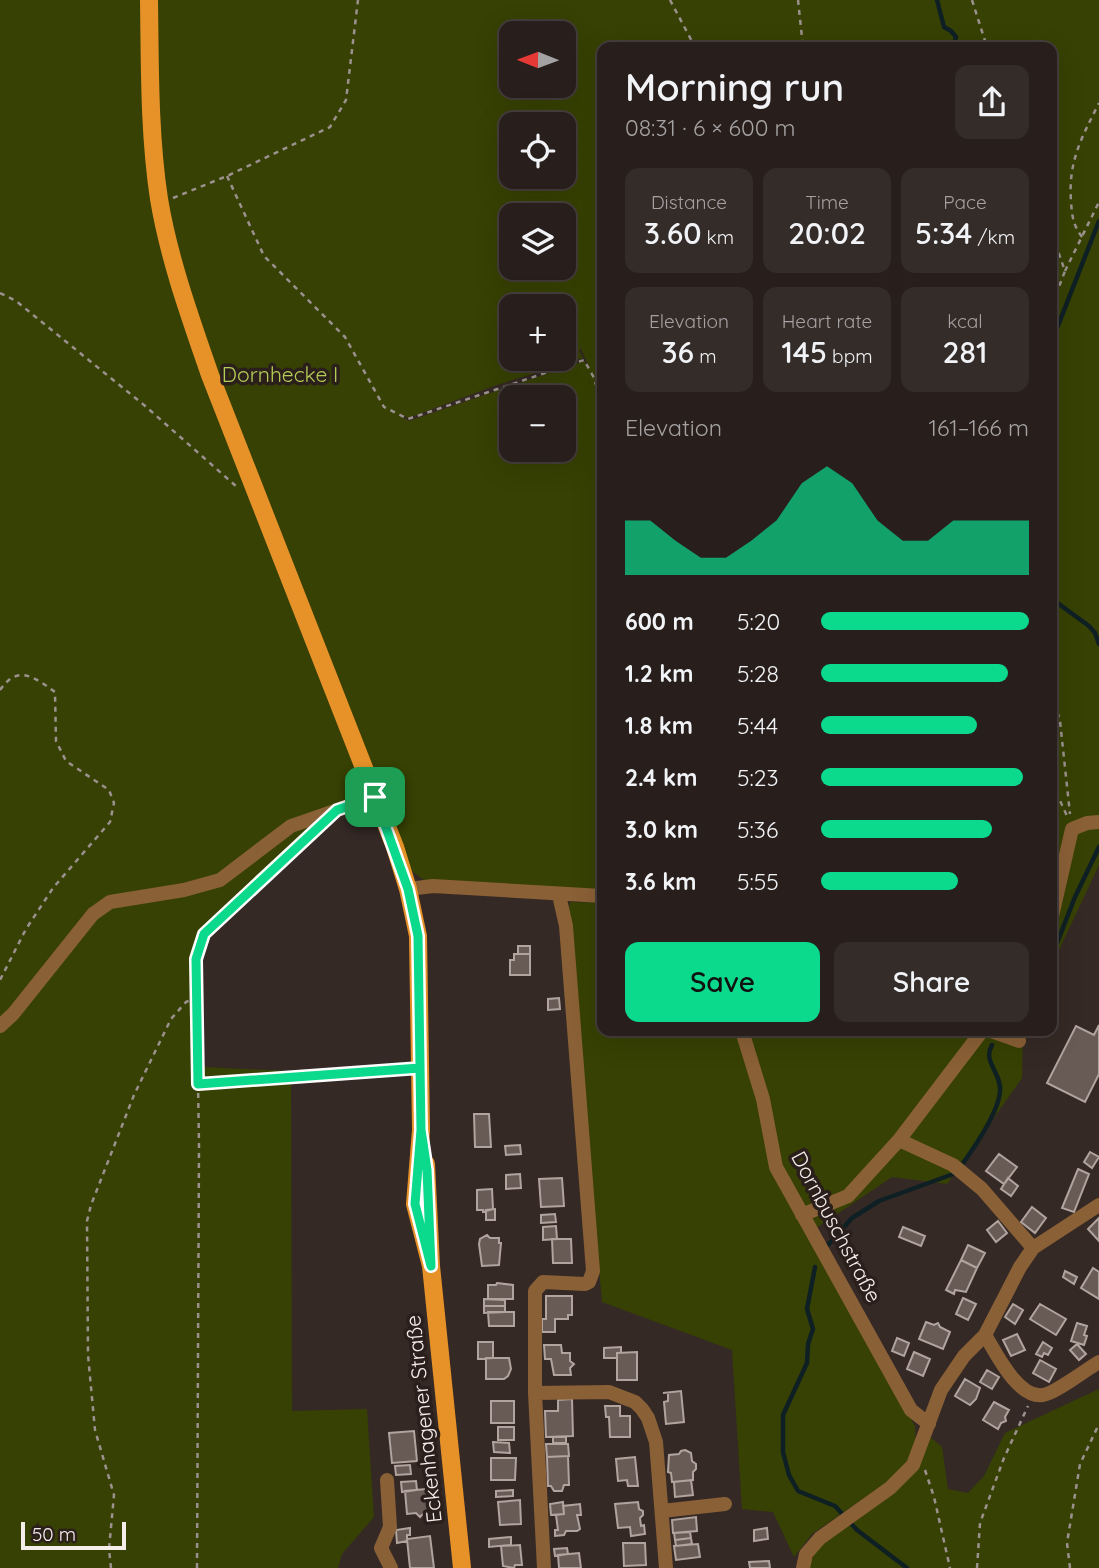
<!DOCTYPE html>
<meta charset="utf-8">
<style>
:root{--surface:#281f1c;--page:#342c29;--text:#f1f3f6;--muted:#a5a2a3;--line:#443d3b;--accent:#0bd98b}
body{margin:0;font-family:Quicksand,sans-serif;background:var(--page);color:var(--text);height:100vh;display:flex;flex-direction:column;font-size:26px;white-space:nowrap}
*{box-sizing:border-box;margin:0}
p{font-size:23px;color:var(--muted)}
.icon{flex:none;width:38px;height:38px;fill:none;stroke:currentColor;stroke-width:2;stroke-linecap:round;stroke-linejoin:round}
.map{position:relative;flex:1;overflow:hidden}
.panel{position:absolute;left:597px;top:42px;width:460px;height:994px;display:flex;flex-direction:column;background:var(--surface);border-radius:14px;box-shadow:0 7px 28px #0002,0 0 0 2px var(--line)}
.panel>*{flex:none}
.needle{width:46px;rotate:271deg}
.fabs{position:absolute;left:499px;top:21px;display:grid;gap:14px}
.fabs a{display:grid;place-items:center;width:77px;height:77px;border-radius:14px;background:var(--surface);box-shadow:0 7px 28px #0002,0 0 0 2px var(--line);font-size:35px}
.scale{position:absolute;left:21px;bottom:18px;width:105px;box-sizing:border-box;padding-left:7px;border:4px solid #f6eeeb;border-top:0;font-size:19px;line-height:24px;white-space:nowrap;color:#f6eeeb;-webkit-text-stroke:5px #2b1f1b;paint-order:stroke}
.pin{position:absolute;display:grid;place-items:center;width:60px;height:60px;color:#fff;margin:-30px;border-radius:14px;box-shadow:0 4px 10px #0006}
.round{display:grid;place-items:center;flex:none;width:74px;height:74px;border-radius:14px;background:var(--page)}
.headline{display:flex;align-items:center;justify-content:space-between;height:119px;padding:0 28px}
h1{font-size:38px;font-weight:600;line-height:52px}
.metrics{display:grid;grid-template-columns:repeat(3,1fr);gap:10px;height:119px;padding:7px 28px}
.metrics div{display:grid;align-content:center;border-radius:14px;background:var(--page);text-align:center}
.metrics b{font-size:30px;font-weight:600}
.metrics small{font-size:19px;font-weight:400}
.metrics p{font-size:19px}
.chart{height:196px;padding:14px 28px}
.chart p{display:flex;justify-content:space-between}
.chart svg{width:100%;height:126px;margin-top:7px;fill:var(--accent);opacity:.7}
.button{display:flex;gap:14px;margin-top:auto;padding:14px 28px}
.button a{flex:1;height:80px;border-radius:14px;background:var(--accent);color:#111;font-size:28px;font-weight:600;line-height:80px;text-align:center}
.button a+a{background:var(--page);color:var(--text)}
ul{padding:0 28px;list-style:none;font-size:23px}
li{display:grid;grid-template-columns:112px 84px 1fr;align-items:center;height:52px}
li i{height:18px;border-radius:9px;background:var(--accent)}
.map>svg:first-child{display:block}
.green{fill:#374103;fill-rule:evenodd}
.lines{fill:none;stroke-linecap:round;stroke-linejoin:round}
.stream{stroke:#0f2024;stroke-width:4.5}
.building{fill:#685b56;stroke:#b1a39d;stroke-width:2}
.path{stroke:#9b918e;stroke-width:2.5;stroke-dasharray:5 5;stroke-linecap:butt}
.minor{stroke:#8a6036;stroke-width:14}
.major{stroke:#e79229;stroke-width:18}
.route-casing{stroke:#fff;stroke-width:14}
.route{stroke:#0bd98b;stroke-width:9}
.labels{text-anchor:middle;stroke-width:7;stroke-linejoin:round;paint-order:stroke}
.park-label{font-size:21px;fill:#b5cd56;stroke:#2b1f1b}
.street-label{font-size:21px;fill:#f6eeeb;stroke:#2b1f1b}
</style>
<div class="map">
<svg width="1099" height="1568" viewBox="0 0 1099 1568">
<rect width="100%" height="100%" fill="#352925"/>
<path class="green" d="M0 0H142L149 177 360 782C355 801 329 807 313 814L317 826 205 936 199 956 202 1067 291 1071 292 1411 367 1409 374 1517 342 1554 338 1568H0Z
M156 0H1099V865L1052 965V47H602V891L424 880 412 871 405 858 394 819 322 646 216 370 181 272 162 176 158 116ZM511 33H564V86H511ZM511 124H564V177H511ZM511 215H564V268H511ZM511 306H564V359H511ZM581 349 589 367 584 361 409 421 398 415 401 414 408 418 494 386 583 358 579 350ZM511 397H564V450H511Z
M570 902 602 903V1031H1023L1022 1078 947 1184 892 1177 809 1233 915 1426 916 1444 909 1459 897 1475 812 1534 794 1557 773 1512 742 1509 732 1350 602 1302 568 914Z
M1099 1389V1568H808C817 1536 864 1519 886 1494 902 1476 915 1455 929 1436L942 1447 948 1489 968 1493 984 1476 1005 1433Z"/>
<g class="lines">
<path class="stream" d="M937 0 944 27 951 31 956 37 953 47
M1052 341 1099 221
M1052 599 1089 626 1095 633 1099 644
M1052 956 1075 897 1099 847
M961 1166C974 1148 998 1114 1000 1092 1002 1073 982 1062 992 1045
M828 1245 852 1218 879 1201 956 1173
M815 1267 807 1309 813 1329 808 1344 807 1363 783 1415V1452L789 1475 798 1491 835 1506 857 1530 907 1568"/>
</g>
<path class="building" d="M518 946H530V954H518Z
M514 954H530V975H510V960H514Z
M559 998 560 1009 548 1010V999Z
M1099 1025V1074L1085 1102 1047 1083 1076 1026 1094 1035Z
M474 1114H489L491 1147H475Z
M520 1145 521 1154 506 1155 505 1146Z
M1090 1152 1099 1157 1092 1168 1084 1162Z
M999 1154 1017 1167 1004 1184 986 1171Z
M1078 1169 1089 1174 1074 1212 1062 1208Z
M520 1174 521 1188 506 1189V1175Z
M562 1178 564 1206 541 1207 539 1179Z
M1008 1178 1018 1186 1011 1196 1001 1189Z
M492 1189 493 1209 483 1212V1210H477V1190Z
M1032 1207 1046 1218 1035 1233 1021 1222Z
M495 1209V1220H486V1210Z
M555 1214 556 1222 541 1223V1215Z
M1099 1218V1241L1088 1229Z
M998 1221 1007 1233 996 1242 987 1230Z
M556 1226 557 1239 543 1240V1227Z
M903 1227 925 1236 921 1246 899 1237Z
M487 1235 490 1238H499V1243H501L499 1265 482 1266 479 1244 480 1239Z
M571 1239 572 1263H553L552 1239Z
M968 1245 985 1253 977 1268 961 1260Z
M961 1260 977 1268 966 1292 955 1290 954 1294 946 1290Z
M1093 1268 1099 1272V1299L1081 1288Z
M1065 1271 1077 1277 1074 1284 1063 1277Z
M497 1283 513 1285V1299H488V1285H496Z
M546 1296H572V1315H568V1319H555V1332H542V1319H546Z
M963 1298 976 1304 968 1320 956 1314Z
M484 1299 505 1300V1306H484Z
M1013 1304 1023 1310 1015 1324 1005 1317Z
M1040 1304 1066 1319 1056 1335 1030 1319Z
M484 1306H505V1312L484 1313Z
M488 1312H514V1326H489Z
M926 1322 934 1325 938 1323 940 1327 950 1332 943 1349 919 1339Z
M1077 1323 1087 1326 1084 1335 1087 1336 1084 1345 1071 1341Z
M1017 1334 1025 1350 1011 1356 1003 1340Z
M897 1338 909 1343 904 1356 892 1351Z
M478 1342H493V1358L478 1359Z
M1043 1342 1052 1348 1048 1355 1044 1353 1042 1357 1036 1354Z
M1077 1344 1086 1354 1079 1360 1070 1350Z
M544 1345H561L562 1353H570V1361L574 1364 570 1368 571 1375H554L551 1359H545Z
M621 1347V1353H617V1358H604V1348Z
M637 1352V1380H617V1353Z
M914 1352 930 1359 923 1376 907 1369Z
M486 1358H509L511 1369 508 1376 504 1379H486Z
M1040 1360 1056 1369 1049 1382 1033 1373Z
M987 1370 999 1377 992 1389 980 1382Z
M965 1379 980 1388 976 1399 970 1405 955 1396Z
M681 1391 684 1422 666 1424 664 1402 668 1401V1393H663Z
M572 1399 573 1436 546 1437 545 1411H558V1400Z
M491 1401H514V1423H491Z
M994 1402 1009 1410 1005 1417 1006 1421 1001 1423 998 1429 983 1420Z
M605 1406H620V1416H630V1437H610L609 1417H606Z
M498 1427H514V1440H498Z
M414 1431 417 1461 392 1463 389 1433Z
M553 1437H566V1443H553Z
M493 1442 509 1443 510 1453 494 1452Z
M546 1444H568L569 1456 547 1457Z
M685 1450 691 1453 692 1461 696 1464V1469L693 1472V1480L672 1482 671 1473 668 1472 669 1455 679 1454 681 1451Z
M568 1456 569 1485H564L562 1491H554L551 1486H548L547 1457Z
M635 1457 638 1486H628L627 1480 618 1481 616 1459Z
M491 1458H516L515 1480H491Z
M410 1465 411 1474 396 1475 395 1466Z
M691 1480 693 1495 675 1497 674 1482Z
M416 1481 417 1490 402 1492 401 1482Z
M426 1489 429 1512 424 1513 420 1517 416 1513 407 1514 405 1491Z
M513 1490V1496L496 1497V1491Z
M520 1500 521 1524 500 1525 498 1502Z
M563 1502 564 1514 551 1515 550 1504Z
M638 1502 639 1509 643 1511V1515L640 1518 641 1526 644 1525 645 1534 631 1536 630 1527 618 1528 615 1504Z
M580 1504 581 1515H577L580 1529 577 1531H566L564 1535 555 1536V1530H558L556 1515 564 1514 563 1506Z
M696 1517 697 1531 673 1533 672 1520Z
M410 1528V1535H407V1541L397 1543 396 1530Z
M767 1528 768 1539 754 1541V1530Z
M690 1532 691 1538 675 1540 674 1533Z
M430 1536 434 1568H410L407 1539Z
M511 1537V1545L489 1547V1539Z
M691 1538 692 1544 676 1546 675 1540Z
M623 1543H645L646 1565 624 1566Z
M698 1544 700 1557 676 1560 674 1546Z
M520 1545 522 1565H515L514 1568 503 1566 501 1546Z
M567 1548 568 1554 555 1556 554 1549Z
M579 1553 581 1568H559L558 1555Z
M769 1561 770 1568H750L749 1562Z"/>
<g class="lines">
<path class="path" d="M670 0 695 47
M798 0 803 47
M972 0 987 47
M227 176 264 256 345 337 384 407 408 419 584 360 593 376 602 402
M173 198 227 176 330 127 346 100 358 0
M1052 234 1065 271 1052 305
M1082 237C1073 225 1072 216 1071 201 1068 161 1082 137 1099 103
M1065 271 1099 202
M0 293 16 301 144 405 237 487
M0 690C18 664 34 677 55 692L56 741 66 761 109 790 114 803 110 822 53 888 26 929 0 980
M1052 693 1060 721 1070 814
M1052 783 1067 816
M200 1084 406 1068
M925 1470 934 1497 950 1568
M111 1568 109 1549 114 1495 95 1430 88 1355 87 1221 91 1205 134 1095 171 1019 186 1002 197 997
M197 1568 199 1145 196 959 204 934 214 922 310 835
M977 1568 980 1523 1004 1458 1028 1406
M1070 1568 1067 1543 1080 1464 1099 1424"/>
<path class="minor" d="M408 889 433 886 602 896
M1052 916 1072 829 1087 823 1099 822
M0 1026 13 1014 93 914 110 902 184 890 220 880 291 826 375 797
M742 1031 763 1099 776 1167 911 1410 929 1424
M991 1031 1019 1041
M899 1140 953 1165 982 1189 1033 1248
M802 1215 848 1196 899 1140 982 1031
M985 1335C996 1353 1018 1399 1043 1395 1054 1394 1087 1369 1099 1362
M535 1393 609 1392 635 1402 642 1409 648 1418 656 1442 666 1568
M387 1480 390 1527 381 1548 391 1568
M662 1511 725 1504
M544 1568 535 1393V1291L543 1282 585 1284 589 1282 593 1271 566 926 559 895
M803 1568 806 1554 820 1538 890 1488 913 1465 941 1390 964 1356 985 1335 1020 1267 1033 1248 1099 1205"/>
<path class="major" d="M149 0C150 66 149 133 159 199 169 259 190 317 210 375L395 847 408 889 418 936 421 1130 415 1204 431 1266
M426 1164 431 1266 462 1568"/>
</g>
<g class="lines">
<defs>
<path id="route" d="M375 797 408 889 418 936 421 1130 415 1204 431 1266 427 1170 421 1130 420 1068 198 1084 196 959 204 934 337 810 375 797"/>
</defs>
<use href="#route" class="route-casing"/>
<use href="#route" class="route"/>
</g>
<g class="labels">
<g class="park-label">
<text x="280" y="382">Dornhecke I</text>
</g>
<g class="street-label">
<text transform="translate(836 1227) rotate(62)" y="7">Dornbuschstraße</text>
<text transform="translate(424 1419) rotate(-96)" y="7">Eckenhagener Straße</text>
</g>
</g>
</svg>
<div class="fabs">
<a><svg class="needle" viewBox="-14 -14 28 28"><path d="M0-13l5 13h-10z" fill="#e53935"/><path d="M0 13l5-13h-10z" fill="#a5a2a3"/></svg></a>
<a><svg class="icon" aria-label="locate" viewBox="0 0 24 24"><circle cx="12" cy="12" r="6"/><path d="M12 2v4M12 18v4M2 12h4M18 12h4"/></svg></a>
<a><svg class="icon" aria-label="layers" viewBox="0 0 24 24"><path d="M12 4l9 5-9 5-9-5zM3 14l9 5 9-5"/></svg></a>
<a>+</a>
<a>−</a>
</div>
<div class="scale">50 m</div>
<div class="pin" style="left:375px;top:797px;background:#1e9e55"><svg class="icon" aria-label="arrive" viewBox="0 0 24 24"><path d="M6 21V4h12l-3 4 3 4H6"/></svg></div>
<section class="panel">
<div class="headline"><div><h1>Morning run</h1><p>08:31 · 6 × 600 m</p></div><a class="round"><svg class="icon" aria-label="share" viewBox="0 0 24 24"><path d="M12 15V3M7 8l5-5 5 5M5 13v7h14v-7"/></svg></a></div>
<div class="metrics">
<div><p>Distance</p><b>3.60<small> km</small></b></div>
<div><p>Time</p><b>20:02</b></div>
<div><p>Pace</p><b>5:34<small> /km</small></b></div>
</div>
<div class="metrics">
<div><p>Elevation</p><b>36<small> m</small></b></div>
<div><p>Heart rate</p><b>145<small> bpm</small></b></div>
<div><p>kcal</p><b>281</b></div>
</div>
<div class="chart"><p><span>Elevation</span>161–166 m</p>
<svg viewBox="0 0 160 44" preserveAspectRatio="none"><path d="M0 44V25L10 25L20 32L30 38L40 38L50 32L60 25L70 12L80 6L90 12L100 25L110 32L120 32L130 25L140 25L150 25L160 25V44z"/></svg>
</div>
<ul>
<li><b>600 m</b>5:20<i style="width:100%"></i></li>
<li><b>1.2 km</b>5:28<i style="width:90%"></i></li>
<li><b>1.8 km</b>5:44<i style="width:75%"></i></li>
<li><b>2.4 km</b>5:23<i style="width:97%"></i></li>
<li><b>3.0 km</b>5:36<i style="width:82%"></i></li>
<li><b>3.6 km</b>5:55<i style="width:66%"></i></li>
</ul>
<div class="button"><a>Save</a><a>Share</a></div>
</section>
</div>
